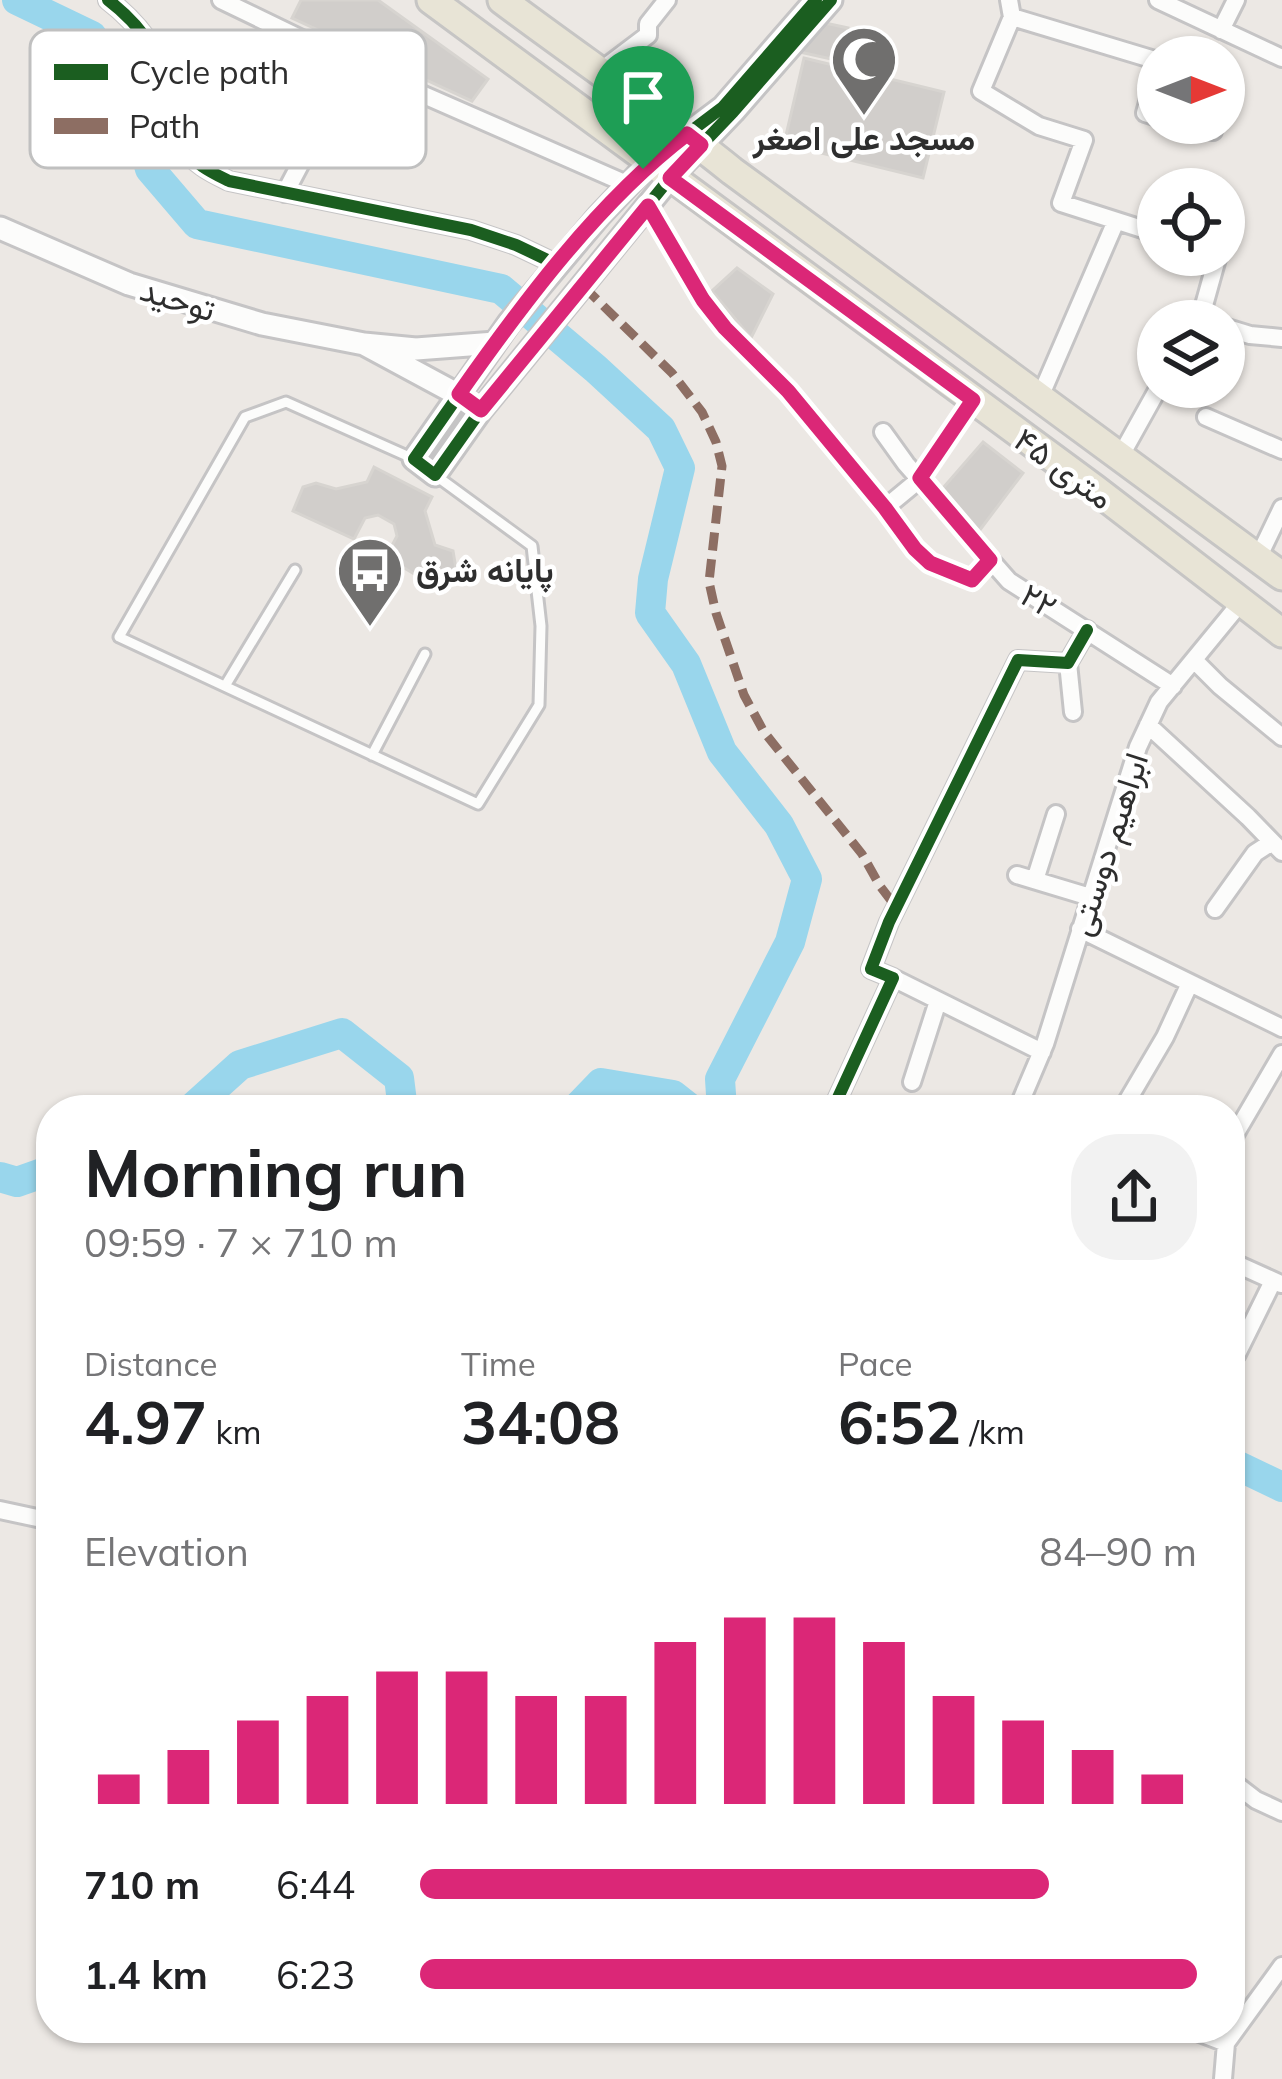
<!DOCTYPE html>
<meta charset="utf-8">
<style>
:root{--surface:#fff;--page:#f2f2f2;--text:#202124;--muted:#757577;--accent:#db2777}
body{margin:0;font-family:Mulish,Vazirmatn,sans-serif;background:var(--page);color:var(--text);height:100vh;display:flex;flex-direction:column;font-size:45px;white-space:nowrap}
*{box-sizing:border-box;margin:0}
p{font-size:39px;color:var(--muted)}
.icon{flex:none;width:66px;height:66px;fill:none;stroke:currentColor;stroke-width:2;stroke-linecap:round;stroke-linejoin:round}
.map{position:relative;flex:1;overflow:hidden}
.panel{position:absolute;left:36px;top:1095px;width:1209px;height:948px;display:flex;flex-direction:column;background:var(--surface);border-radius:48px;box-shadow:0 3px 9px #0004}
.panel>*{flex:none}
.needle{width:78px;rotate:90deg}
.fabs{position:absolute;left:1137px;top:36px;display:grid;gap:24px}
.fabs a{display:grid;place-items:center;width:108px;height:108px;border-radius:50%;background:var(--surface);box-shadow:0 3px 9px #0004;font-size:60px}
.pin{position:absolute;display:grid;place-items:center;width:102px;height:102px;color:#fff;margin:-123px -51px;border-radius:50% 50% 50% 0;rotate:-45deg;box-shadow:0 0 12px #0007}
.pin .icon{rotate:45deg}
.round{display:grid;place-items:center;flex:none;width:126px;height:126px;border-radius:48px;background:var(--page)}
.overview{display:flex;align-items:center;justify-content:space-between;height:204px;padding:0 48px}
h1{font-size:66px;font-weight:700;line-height:90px}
.stats{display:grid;grid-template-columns:repeat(3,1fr);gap:18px;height:204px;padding:12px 48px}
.stats div{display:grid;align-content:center}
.stats b{font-size:60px;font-weight:700}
.stats small{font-size:33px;font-weight:400}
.stats p{font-size:33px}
.chart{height:336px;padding:24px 48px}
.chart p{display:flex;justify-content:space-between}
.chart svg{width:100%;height:216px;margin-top:12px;stroke:var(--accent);stroke-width:6}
ul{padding:0 48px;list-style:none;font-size:39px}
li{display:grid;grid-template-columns:192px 144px 1fr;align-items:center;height:90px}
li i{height:30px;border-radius:15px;background:var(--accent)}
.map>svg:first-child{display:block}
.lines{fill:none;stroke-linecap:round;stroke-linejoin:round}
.river{stroke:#99d6ec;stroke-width:30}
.building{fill:#d1cecb;stroke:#d7d4d0;stroke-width:3}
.service-casing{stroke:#c5c4c5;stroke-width:15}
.minor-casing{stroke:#c5c4c5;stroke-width:22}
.tertiary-casing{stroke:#c5c4c5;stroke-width:27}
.primary-casing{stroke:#c6c5c4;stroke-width:33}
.service{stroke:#fcfcfb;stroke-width:9}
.minor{stroke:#fcfcfb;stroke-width:16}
.tertiary{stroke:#fcfcfb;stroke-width:21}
.primary{stroke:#e8e4d6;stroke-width:27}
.quiet{stroke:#8d6e63;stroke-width:9;stroke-dasharray:18 9;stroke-linecap:butt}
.cycleway-casing{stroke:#fff;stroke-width:20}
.cycleway{stroke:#1b5e20;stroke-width:12}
.route-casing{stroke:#fff;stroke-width:24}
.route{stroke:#db2777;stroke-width:15}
.labels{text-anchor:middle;stroke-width:9;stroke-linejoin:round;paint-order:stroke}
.poi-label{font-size:33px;font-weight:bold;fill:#2e2e2e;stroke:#fff}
.street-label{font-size:33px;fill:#2e2e2e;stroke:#fff}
.key{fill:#fff;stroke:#c0c0c0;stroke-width:3}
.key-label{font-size:33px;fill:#2e2e2e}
</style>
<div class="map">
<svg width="1282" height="2079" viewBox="0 0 1282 2079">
<rect width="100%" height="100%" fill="#ece8e4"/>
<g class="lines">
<path class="river" d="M17 0 92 36 132 105 150 169 197 224 501 289 596 369 661 429 680 468 653 579 650 613 686 664 722 752 779 825 807 879 790 942 720 1079 722 1110
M190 1110 240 1065 342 1033 399 1078 403 1110
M575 1110 601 1083 673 1095 692 1110
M0 1177 17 1182 51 1170
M1230 1462 1282 1487"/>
</g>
<path class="building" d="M301 0H378L488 79 472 101 292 18Z
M825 23 848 28 840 61 800 52Z
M804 58 944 92 923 178 784 144Z
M737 268 773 294 751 338 712 291Z
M983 442 1023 473 973 539 936 496Z
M374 467 432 497 425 511 435 545 453 551 456 569 444 592 386 557 397 536 394 524 378 515 365 518 354 539 293 511 303 487 316 483 336 489 367 482Z"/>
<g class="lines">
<defs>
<path id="service" d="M414 459 286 402 245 417 119 637 478 804 539 705 541 626 532 546 435 475
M225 686 295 570
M372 755 425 654"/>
<path id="minor" d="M108 0C141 25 164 59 175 100 178 115 178 134 185 147 193 164 213 173 229 181L471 230 516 245 558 265
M221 0 353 64 629 185
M1009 0 1012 17 981 91 1039 126 1084 140 1061 203 1158 234
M1158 0 1282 58
M1012 17 1158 61
M1221 30 1236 0
M1158 67 1145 113 1158 117
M246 69 277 27
M599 72 648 35V24L667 0
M1182 123 1213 131
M285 193 353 64
M648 206 703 300 725 328 788 391 885 508 915 549 930 563 972 580 990 560
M1195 321 1203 309 1218 255
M1224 327 1250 335 1282 338
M1040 397 1116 221
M1206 417 1282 450
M883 432 906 464 1009 581 1173 686
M1120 457 1159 387
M885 508 920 479 973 400
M1258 558 1282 508
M1194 660 1220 686 1282 737
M1068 663 1073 712
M1148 725 1248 817 1282 852
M1017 875 1090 897
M1035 880 1056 814
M1215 909 1255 853 1272 842
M1080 929 1282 1028
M893 978 1042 1052
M912 1082 938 1001
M841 1110 836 1102 893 978 871 969 889 922 1018 660 1068 663 1087 630
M1017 1110 1045 1044 1138 747 1159 702 1242 601
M1122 1110 1165 1037 1190 983
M1230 1143 1282 1054
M1230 1261 1281 1284
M1237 1354 1273 1281
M0 1510 51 1521
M1230 1780 1256 1800 1282 1812
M1187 2028 1226 2043
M1223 2079 1226 2043 1282 1966"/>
<path id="tertiary" d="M816 0 723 107 650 162 599 216 509 323 414 459 435 475 481 410 670 178 733 112 831 0
M0 228 129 284 262 324 364 344
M466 399 364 344 416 349 495 343"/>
<path id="primary" d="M431 0 1095 489 1282 633
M502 0C578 57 658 111 732 171L1282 576"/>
</defs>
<use href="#service" class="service-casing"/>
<use href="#minor" class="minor-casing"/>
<use href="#tertiary" class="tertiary-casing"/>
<use href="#primary" class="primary-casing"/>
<use href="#service" class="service"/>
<use href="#minor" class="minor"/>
<use href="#tertiary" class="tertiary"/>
<use href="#primary" class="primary"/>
<path class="quiet" d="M584 287 672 373 702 412 716 442 722 466 709 582 716 613 744 695 764 732 862 854 880 886 896 907"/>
<defs>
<path id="cycleway" d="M108 0C141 25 164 59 175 100 178 115 178 134 185 147 193 164 213 173 229 181L471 230 516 245 558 265
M816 0 723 107 650 162 599 216 509 323 414 459 435 475 481 410 670 178 733 112 831 0
M841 1110 836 1102 893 978 871 969 889 922 1018 660 1068 663 1087 630"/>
</defs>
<use href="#cycleway" class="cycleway-casing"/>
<use href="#cycleway" class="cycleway"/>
</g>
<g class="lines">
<defs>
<path id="route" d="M687 134 701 145 670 178 973 400 920 478 990 560 972 580 930 563 915 549 885 508 788 391 725 328 703 300 648 206 481 410 459 394C523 303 599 201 687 134Z"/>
</defs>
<use href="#route" class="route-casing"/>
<use href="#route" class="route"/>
</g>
<defs>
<symbol id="mosque-pin" viewBox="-11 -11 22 30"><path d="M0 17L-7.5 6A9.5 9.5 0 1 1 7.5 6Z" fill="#706f6e" stroke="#fff"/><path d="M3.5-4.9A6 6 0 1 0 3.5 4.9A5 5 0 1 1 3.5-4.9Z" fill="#fff"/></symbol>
<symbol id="bus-pin" viewBox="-11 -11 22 30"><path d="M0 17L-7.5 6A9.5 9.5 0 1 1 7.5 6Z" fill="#706f6e" stroke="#fff"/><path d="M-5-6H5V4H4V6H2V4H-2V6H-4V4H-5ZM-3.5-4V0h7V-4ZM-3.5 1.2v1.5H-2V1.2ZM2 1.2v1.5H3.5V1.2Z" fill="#fff"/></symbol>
</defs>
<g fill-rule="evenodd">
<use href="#mosque-pin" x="826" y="21" width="76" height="104"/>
<use href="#bus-pin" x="332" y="532" width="76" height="104"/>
</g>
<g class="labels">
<g class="poi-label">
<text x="864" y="150">مسجد علی اصغر</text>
<text x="416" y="582" text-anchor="start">پایانه شرق</text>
</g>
<g class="street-label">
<text transform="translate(178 299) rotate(17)" y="12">توحید</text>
<text transform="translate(1064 468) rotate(36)" y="12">۴۵ متری</text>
<text transform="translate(1039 600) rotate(31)" y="12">۲۲</text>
<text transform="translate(1108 844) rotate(-72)" y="12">ابراهیم دوستی</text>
</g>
</g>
<rect x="30" y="30" width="396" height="138" rx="18" class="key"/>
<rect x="54" y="64" width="54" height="16" fill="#1b5e20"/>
<rect x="54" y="118" width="54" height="16" fill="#8d6e63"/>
<g class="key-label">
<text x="129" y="84">Cycle path</text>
<text x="129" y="138">Path</text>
</g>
</svg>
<div class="fabs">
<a><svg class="needle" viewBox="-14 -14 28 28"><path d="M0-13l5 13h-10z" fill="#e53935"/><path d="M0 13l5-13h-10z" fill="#757577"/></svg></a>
<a><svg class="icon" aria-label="locate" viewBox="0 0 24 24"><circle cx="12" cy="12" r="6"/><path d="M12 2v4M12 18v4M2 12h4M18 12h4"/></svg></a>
<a><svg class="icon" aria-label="layers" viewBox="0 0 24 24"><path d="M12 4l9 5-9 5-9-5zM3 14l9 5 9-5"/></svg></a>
</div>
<div class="pin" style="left:643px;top:169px;background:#1e9e55"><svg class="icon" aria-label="arrive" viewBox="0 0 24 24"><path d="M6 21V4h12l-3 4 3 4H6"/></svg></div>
<section class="panel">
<div class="overview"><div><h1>Morning run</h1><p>09:59 · 7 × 710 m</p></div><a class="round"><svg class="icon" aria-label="share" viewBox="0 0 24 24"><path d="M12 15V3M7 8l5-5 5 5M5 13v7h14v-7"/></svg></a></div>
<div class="stats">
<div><p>Distance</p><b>4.97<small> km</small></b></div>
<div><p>Time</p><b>34:08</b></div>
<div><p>Pace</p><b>6:52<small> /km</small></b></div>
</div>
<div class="chart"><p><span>Elevation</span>84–90 m</p>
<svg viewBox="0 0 160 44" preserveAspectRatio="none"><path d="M5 44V38M15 44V33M25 44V27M35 44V22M45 44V17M55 44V17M65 44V22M75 44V22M85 44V11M95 44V6M105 44V6M115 44V11M125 44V22M135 44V27M145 44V33M155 44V38"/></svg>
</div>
<ul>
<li><b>710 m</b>6:44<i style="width:81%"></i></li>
<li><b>1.4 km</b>6:23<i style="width:100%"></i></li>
</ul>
</section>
</div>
